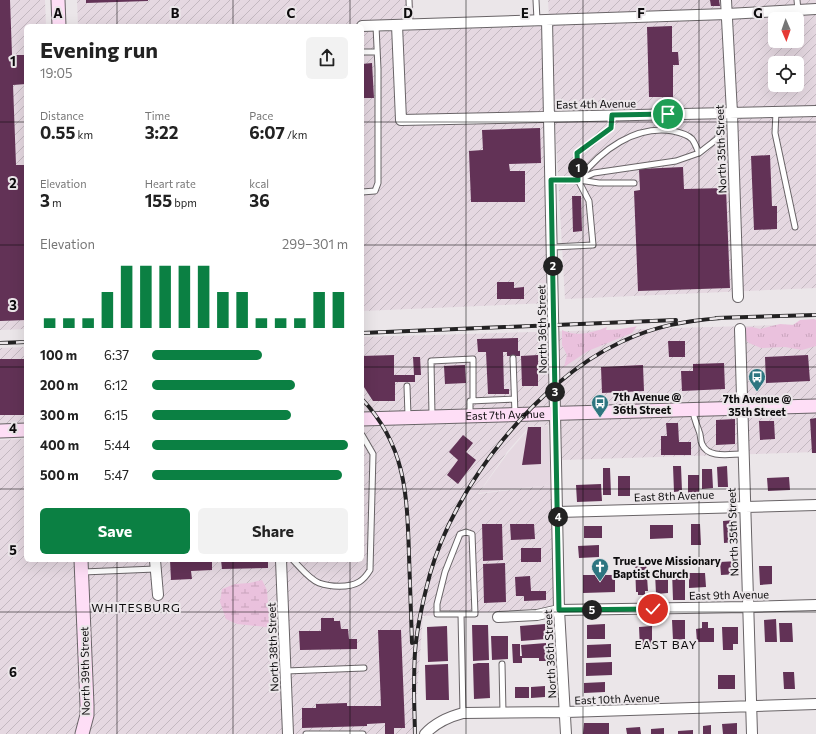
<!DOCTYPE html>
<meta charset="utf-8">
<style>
:root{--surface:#fff;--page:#f2f2f2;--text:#222;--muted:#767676;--accent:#0b8043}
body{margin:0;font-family:Commissioner,sans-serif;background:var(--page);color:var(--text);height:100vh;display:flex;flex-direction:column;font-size:15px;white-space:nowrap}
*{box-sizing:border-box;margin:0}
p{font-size:13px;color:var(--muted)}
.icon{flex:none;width:22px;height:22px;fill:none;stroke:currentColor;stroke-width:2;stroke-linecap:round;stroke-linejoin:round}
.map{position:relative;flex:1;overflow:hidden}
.side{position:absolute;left:24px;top:24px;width:340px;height:538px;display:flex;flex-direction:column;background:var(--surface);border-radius:6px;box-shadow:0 4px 16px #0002}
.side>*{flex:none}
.needle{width:26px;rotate:178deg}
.controls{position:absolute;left:768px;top:12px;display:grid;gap:8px}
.controls a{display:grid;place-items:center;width:36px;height:36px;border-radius:6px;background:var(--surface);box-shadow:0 4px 16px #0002;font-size:20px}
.pin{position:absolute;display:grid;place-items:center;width:34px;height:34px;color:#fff;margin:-17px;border:2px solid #fff;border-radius:50%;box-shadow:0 1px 4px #0007}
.km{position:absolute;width:20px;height:20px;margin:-10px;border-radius:50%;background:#222;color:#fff;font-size:11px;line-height:20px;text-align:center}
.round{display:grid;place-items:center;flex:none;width:42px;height:42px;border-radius:6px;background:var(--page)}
.headline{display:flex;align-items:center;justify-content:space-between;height:68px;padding:0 16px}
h1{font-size:22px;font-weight:700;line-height:30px}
.stats{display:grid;grid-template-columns:repeat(3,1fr);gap:6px;height:68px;padding:4px 16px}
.stats div{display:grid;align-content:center}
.stats b{font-size:17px;font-weight:700}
.stats small{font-size:11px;font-weight:400}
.stats p{font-size:11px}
.chart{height:112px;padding:8px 16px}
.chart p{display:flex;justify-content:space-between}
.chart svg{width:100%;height:72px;margin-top:4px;stroke:var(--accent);stroke-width:6}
.cta{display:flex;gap:8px;margin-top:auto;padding:8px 16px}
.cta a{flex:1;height:46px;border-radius:6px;background:var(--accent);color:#fff;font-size:16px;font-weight:700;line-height:46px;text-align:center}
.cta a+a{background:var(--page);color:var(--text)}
ul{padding:0 16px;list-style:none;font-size:13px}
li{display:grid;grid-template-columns:64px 48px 1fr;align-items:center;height:30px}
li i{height:10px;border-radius:5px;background:var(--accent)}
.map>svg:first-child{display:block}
.built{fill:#e5d8e1}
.industrial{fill:url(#industrial-furrows);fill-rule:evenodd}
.grass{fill:url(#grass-tufts)}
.wetland{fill:url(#wetland-marsh)}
.building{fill:#623256}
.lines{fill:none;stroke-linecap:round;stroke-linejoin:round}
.lane-casing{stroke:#696467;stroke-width:7}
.street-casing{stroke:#696467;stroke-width:12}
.secondary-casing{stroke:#696467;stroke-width:15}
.lane{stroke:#fff;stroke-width:5}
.street{stroke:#fff;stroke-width:10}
.secondary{stroke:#fedef6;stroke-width:13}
.rail-casing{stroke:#232223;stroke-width:4}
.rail{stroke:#ebe6e9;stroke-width:2.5;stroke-dasharray:8;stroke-linecap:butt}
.route-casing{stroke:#fff;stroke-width:8}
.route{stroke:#0b8043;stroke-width:5}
.grid{fill:none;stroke:#0c0b0c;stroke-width:1;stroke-opacity:0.55}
.labels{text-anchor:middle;stroke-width:4;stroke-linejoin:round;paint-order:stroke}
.street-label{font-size:11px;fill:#0c0b0c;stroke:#ebe6e9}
.poi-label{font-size:11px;font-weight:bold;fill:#0c0b0c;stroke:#ebe6e9;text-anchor:start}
.neighbourhood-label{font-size:12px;letter-spacing:1px;fill:#0c0b0c;stroke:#ebe6e9}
.grid-label{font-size:13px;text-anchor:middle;font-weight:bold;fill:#0c0b0c;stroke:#ebe6e9;stroke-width:4;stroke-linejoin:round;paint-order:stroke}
</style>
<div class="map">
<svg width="816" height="734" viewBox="0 0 816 734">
<defs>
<pattern id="industrial-furrows" width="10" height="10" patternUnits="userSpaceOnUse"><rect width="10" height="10" fill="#e5d8e1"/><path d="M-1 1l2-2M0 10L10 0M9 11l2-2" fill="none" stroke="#c3b8c0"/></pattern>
<pattern id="grass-tufts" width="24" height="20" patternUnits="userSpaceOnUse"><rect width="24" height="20" fill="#eac1dd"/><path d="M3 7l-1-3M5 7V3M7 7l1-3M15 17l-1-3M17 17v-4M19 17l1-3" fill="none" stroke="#c8a4bc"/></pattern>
<pattern id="wetland-marsh" width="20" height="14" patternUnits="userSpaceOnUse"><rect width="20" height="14" fill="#eac1dd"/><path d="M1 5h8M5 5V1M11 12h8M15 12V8" fill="none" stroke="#c8a4bc"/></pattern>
</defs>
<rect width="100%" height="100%" fill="#ebe6e9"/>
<path class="built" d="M531 426H548L551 485 479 493 507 454Z"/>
<path class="industrial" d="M0 0H45L46 26H26V329L0 330Z
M77 0H413L414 22 327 26H78Z
M548 0H816V288L565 299ZM775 19H797V41H775ZM775 63H797V85H775Z
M544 26 549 303 362 311V32Z
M816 324V452L561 460 560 425 530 426 507 452 478 494 551 485 555 608 423 616 414 734H0V440L26 439V560H362V337Z
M26 347V429L0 430V348Z"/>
<path class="grass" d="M814 319 816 320V346L802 350 785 347 761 348 749 343 746 340 742 328 752 327 760 329 780 324 793 325 800 320Z
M657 323 637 326 632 333 588 351 564 367 567 355 562 345V330C576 337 592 333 607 327L606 330C623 330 640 325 657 323Z"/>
<path class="wetland" d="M262 580 267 590 268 605 271 618 267 627 237 624 226 619 220 602 222 589 235 584 249 583Z"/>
<path class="building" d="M0 0H10L12 55H26V84L13 85 16 165H26V320L0 321Z
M86 0H148V1L86 3Z
M710 0H719L720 6H711Z
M672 26V52H678L679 65H673V97H649L647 27Z
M372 63 374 98H362V64Z
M540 128 541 163 509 164 510 171H525V202H471L469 151 483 150 482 130Z
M770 155 772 206H777V229L754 230 751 156Z
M683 167 684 189 726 188 730 288 638 291 634 191 640 190 639 169Z
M572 196H581L582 231 573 232Z
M497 282H514V288L524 287V299H497Z
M518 338V351H520V356H507V352H503L504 389H509V394H488L486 352H478L477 339Z
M668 341H685V357H669Z
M394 355V375H414L413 357H420L421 375H415V382H395V401H373L362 384V356Z
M538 355V386H522L521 356Z
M808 355 810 381 766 383 765 357Z
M0 359H26V415H0Z
M724 363 725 389 682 391 681 371H693V364Z
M465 365 466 383 445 384 444 366Z
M643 365 644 391 602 393 601 367Z
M816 418V453H812L810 419Z
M735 419V444L716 445V420Z
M759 421H774L775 439 760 440Z
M666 423H678L679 442H691V455H661V436H667Z
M528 427H541V464L522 465Z
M463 435 473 443 466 452 476 460 458 484 447 475 458 460 449 452Z
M673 466H681L682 491 674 492Z
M727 466 728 487H718L717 467Z
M603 468H610L611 495H603Z
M702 469H712L713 488 702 489Z
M688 475H699V493L688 494Z
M618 476H630V496H618Z
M789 477 790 490 768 491 767 478Z
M601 484 602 501 577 502 576 485Z
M734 520 735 542 724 543 723 521Z
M482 524H502L503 560 483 561Z
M510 524H534L535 539 511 540Z
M691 524H700L701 545H691Z
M650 525H673V538L650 539Z
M584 526H602V538H584Z
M599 545V557L579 558 578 546Z
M521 548H541V562H521Z
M170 560H212V570L191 571 192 579 171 580Z
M221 560H268V568L222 569Z
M738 561 739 574 721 575 720 562Z
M646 562 648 591H645V595H638V592H636L635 563Z
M505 563 506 602 484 603 483 564Z
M759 566H772V584L760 585Z
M672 571H685V600H673Z
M668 572V593L656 594 655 573Z
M689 573H705L706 587 689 588Z
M583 575H615V592L583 593Z
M530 576 531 591H546V600L524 601V596H516L515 577Z
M321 618H334V621H340L341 629H348L349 639H357V649L300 650 299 631H321Z
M776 619 777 642H765L764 620Z
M672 620H685V639L673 640Z
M702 622H708V628H714V642H697L696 629 702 628Z
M779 623H792L793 642H780Z
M545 624 546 639 521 641 520 626Z
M605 624V639H587V625Z
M472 625H488L489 660 473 661Z
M447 626 448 661 428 662 427 627Z
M652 626V647L640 648 639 627Z
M722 627H738V644H733V650H723Z
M378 630H401L405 728H394V734H385V723L367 724V726L302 728V708H316V704L347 703V706H381Z
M491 636H508V659L492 660Z
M546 643V661H539V658H522V663H513L512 644H520V656H522L521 645Z
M611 644V657L587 658V645Z
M612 662V675L586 676V663Z
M478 663H489L490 698 474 699 473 664Z
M448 664 449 700H426L425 665Z
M783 672H794L795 689H784Z
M718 675H735V689H718Z
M605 682V692L584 693V683Z
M545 686V697L531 698V687Z
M515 687H529V698H515Z
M584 723H609V734H583Z
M737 723V734H723L722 724Z
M711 725V734H703V726Z
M640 727 641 734H627L626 728Z
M664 728V734H651V729Z
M693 730V734H678V731Z"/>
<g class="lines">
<defs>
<path id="lane" d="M409 0 410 25
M536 0 537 20
M797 0 798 10
M362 52H377
M776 112 775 133 795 227
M579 179C601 150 635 125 673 131 678 132 688 135 692 139 695 143 697 149 699 153
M551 180H578L577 153 611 128 612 115
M578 180 594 173 676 161 699 153 717 139 724 124V113
M579 180 599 183H634
M362 192 375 191 378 183V69L376 26
M553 247 593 245 589 201 578 180
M513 358 515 414
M407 386 408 416
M693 410C694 420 696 422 699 431 701 435 700 440 702 444 708 459 730 454 743 454
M470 415V401L514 399
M432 416 431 361 473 359V401
M293 560C301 568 309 579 319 583 330 587 349 588 359 582 364 579 367 575 370 570L373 454 362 435
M83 572 155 569
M461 614H437V604L445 572 460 534 466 532 472 534 475 614H461L463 713
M502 664 503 713
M286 671 364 668
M306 734H363"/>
<path id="street" d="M726 0 732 113 738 297
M547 20 559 610 566 734
M397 25 401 120 816 111
M362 26 727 14 816 9
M740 329 752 734
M558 512 816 505
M155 560 158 595
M281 560 288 734
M498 617 537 615 559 610 747 607 816 605
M425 734C435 723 448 717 463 713L566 712 816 704"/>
<g id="secondary">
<path d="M58 0 59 26"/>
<path id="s1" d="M362 419 816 406"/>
<path d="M0 431 26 430"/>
<path d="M81 560 87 705V715L82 734"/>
</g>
</defs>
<use href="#lane" class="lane-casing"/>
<use href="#street" class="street-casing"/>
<use href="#secondary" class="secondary-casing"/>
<use href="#lane" class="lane"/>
<use href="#street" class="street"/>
<use href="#secondary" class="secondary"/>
<defs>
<path id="rail" d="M716 318 816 315
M362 333 676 320
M0 343 26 342
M362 399C406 446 407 494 409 555 410 584 411 614 412 643
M414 695 415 734
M414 700C414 684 414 668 415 652 417 626 423 600 430 574 455 485 537 381 621 342 655 326 684 321 721 318"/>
</defs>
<use href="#rail" class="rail-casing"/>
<use href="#rail" class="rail"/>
</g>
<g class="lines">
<defs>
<path id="route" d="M653 609 559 610 551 180H578L577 153 611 128 612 115 668 114"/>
</defs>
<use href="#route" class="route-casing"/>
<use href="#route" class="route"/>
</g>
<path class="grid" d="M117 0V26M233 0V26M350 0V26M466 0V734M583 0V734M699 0V734M0 122H26M362 122H816M0 245H26M362 245H816M0 367H26M362 367H816M0 489H26M362 489H816M117 560V734M233 560V734M350 560V734M0 612H816"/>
<defs>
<symbol id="bus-pin" viewBox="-11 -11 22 30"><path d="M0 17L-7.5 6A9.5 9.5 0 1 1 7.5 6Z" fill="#2d7580" stroke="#ebe6e9"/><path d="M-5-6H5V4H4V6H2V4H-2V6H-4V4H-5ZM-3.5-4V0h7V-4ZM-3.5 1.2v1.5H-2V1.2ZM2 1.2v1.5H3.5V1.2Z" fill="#fff"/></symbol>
<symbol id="church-pin" viewBox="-11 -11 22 30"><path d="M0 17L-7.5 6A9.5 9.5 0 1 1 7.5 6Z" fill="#2d7580" stroke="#ebe6e9"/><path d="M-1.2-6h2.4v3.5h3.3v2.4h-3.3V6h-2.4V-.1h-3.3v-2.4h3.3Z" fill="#fff"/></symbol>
</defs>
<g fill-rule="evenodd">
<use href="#bus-pin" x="747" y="367" width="20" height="27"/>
<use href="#bus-pin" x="590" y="393" width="20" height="27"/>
<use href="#church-pin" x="590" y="557" width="20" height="27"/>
</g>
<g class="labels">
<g class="street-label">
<text transform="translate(596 104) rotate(-1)" y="4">East 4th Avenue</text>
<text transform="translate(721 149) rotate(-92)" y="4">North 35th Street</text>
<text transform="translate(542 329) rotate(-91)" y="4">North 36th Street</text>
<text dy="4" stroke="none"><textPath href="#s1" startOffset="143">East 7th Avenue</textPath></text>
<text transform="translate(674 496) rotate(-2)" y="4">East 8th Avenue</text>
<text transform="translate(733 532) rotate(-92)" y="4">North 35th Street</text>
<text transform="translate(729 595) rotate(-1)" y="4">East 9th Avenue</text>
<text transform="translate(273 647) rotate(-92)" y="4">North 38th Street</text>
<text transform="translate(550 654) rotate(-93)" y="4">North 36th Street</text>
<text transform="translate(85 671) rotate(-91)" y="4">North 39th Street</text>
<text transform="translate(617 699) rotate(-2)" y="4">East 10th Avenue</text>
</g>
<g class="poi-label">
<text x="613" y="401">7th Avenue @<tspan x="613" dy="13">36th Street</tspan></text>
<text x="757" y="403" text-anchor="middle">7th Avenue @<tspan x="757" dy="13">35th Street</tspan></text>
<text x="613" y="565">True Love Missionary<tspan x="613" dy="13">Baptist Church</tspan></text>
</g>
<g class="neighbourhood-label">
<text x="136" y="612">WHITESBURG</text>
<text x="666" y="649">EAST BAY</text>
</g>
</g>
<g class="grid-label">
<text x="58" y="18">A</text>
<text x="175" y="18">B</text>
<text x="291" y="18">C</text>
<text x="408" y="18">D</text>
<text x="525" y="18">E</text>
<text x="641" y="18">F</text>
<text x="758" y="18">G</text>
<text x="13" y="66">1</text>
<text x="13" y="188">2</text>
<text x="13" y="310">3</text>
<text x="13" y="433">4</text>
<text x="13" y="555">5</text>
<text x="13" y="677">6</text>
</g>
</svg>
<div class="controls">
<a><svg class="needle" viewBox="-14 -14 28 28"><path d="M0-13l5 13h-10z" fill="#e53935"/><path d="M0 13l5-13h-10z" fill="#767676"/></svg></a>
<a><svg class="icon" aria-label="locate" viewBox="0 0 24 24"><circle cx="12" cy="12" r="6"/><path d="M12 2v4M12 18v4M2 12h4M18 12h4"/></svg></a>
</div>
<div class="pin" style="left:668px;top:114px;background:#1e9e55"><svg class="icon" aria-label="arrive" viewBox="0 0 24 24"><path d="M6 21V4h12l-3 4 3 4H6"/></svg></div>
<div class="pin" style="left:653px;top:609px;background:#d93025"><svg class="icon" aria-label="check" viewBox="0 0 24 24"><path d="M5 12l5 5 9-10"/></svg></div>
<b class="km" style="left:578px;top:168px">1</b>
<b class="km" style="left:553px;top:266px">2</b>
<b class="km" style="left:555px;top:392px">3</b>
<b class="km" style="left:558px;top:517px">4</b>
<b class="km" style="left:592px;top:610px">5</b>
<section class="side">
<div class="headline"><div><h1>Evening run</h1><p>19:05</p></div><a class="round"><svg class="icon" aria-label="share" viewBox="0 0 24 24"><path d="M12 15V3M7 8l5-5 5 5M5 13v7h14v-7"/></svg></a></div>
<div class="stats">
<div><p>Distance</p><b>0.55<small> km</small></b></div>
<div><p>Time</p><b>3:22</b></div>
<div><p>Pace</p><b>6:07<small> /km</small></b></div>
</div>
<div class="stats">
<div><p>Elevation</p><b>3<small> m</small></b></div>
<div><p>Heart rate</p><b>155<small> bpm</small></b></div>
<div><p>kcal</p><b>36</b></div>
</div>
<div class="chart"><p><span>Elevation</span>299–301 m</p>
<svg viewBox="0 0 160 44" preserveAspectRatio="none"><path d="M5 44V38M15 44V38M25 44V38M35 44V22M45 44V6M55 44V6M65 44V6M75 44V6M85 44V6M95 44V22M105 44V22M115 44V38M125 44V38M135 44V38M145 44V22M155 44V22"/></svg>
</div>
<ul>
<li><b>100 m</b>6:37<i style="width:56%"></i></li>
<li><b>200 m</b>6:12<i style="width:73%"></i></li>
<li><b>300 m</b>6:15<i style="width:71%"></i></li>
<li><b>400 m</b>5:44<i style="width:100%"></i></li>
<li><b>500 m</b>5:47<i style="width:97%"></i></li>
</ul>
<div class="cta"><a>Save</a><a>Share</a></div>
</section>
</div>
